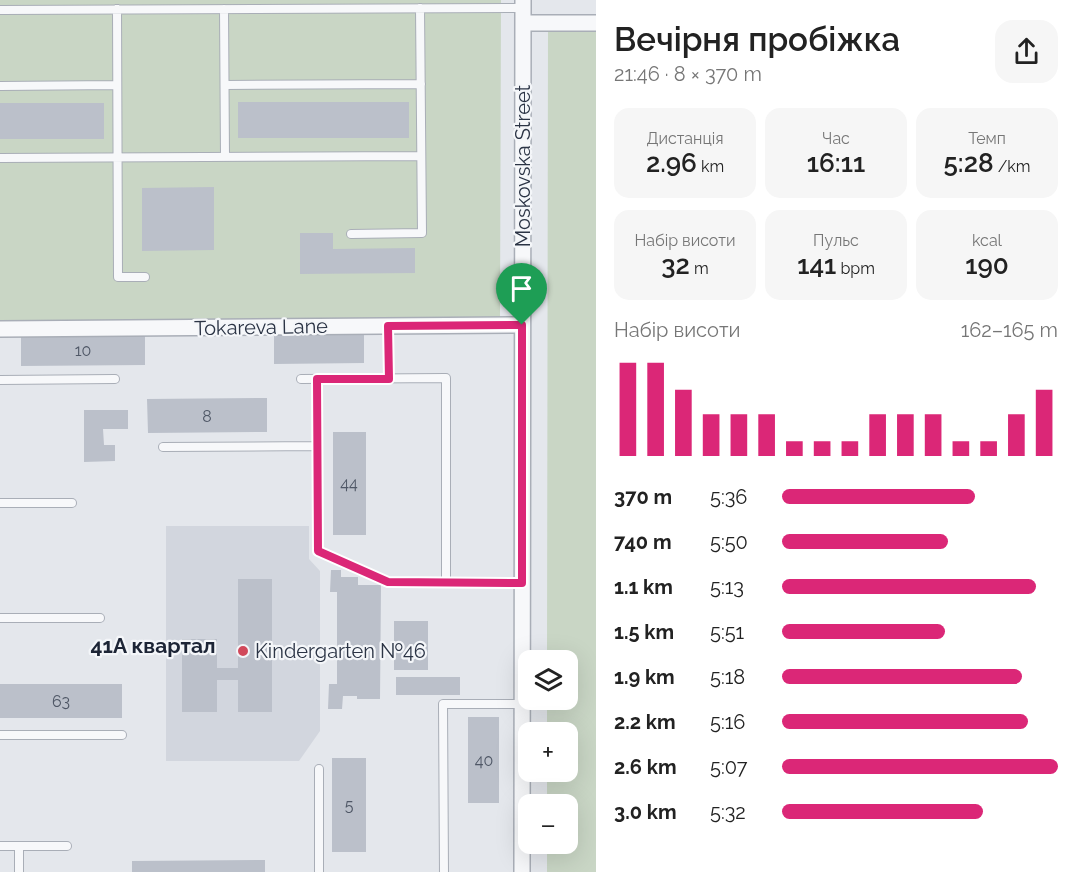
<!DOCTYPE html>
<html lang="uk">
<meta charset="utf-8">
<style>
:root{--surface:#fff;--page:#f6f6f6;--text:#222;--muted:#767676;--accent:#db2777}
body{margin:0;font-family:Raleway,sans-serif;background:var(--page);color:var(--text);height:100vh;display:flex;flex-direction:column;font-size:22px;white-space:nowrap}
*{box-sizing:border-box;margin:0}
p{font-size:20px;color:var(--muted)}
.icon{flex:none;width:33px;height:33px;fill:none;stroke:currentColor;stroke-width:2;stroke-linecap:round;stroke-linejoin:round}
.map{position:relative;flex:1;overflow:hidden}
.sheet{display:flex;flex-direction:column;background:var(--surface);width:480px}
.sheet>*{flex:none}
.tools{position:absolute;left:518px;top:650px;display:grid;gap:12px}
.tools a{display:grid;place-items:center;width:60px;height:60px;border-radius:12px;background:var(--surface);box-shadow:0 6px 24px #0002;font-size:30px}
.pin{position:absolute;display:grid;place-items:center;width:51px;height:51px;color:#fff;margin:-62px -26px;border-radius:50% 50% 50% 0;rotate:-45deg;box-shadow:0 0 6px #0007}
.pin .icon{rotate:45deg}
.round{display:grid;place-items:center;flex:none;width:63px;height:63px;border-radius:18px;background:var(--page)}
.head{display:flex;align-items:center;justify-content:space-between;height:102px;padding:0 18px}
h1{font-size:33px;font-weight:600;line-height:45px}
.figures{display:grid;grid-template-columns:repeat(3,1fr);gap:9px;height:102px;padding:6px 18px}
.figures div{display:grid;align-content:center;border-radius:15px;background:var(--page);text-align:center}
.figures b{font-size:26px;font-weight:600}
.figures small{font-size:16px;font-weight:400}
.figures p{font-size:16px}
.chart{height:168px;padding:12px 18px}
.chart p{display:flex;justify-content:space-between}
.chart svg{width:100%;height:108px;margin-top:6px;stroke:var(--accent);stroke-width:6}
ul{padding:0 18px;list-style:none;font-size:20px}
li{display:grid;grid-template-columns:96px 72px 1fr;align-items:center;height:45px}
li i{height:15px;border-radius:8px;background:var(--accent)}
main{display:flex;flex:1;min-height:0}
.map>svg:first-child{display:block}
.built{fill:#d2d6de}
.green{fill:#c9d6c5}
.building{fill:#bbc0ca}
.lines{fill:none;stroke-linecap:round;stroke-linejoin:round}
.service-casing{stroke:#a9aeb7;stroke-width:10}
.minor-casing{stroke:#a9aeb7;stroke-width:18}
.service{stroke:#f7f8fa;stroke-width:8}
.minor{stroke:#f7f8fa;stroke-width:15}
.route-casing{stroke:#fff;stroke-width:12}
.route{stroke:#db2777;stroke-width:8}
.poi-dot{fill:#d1495b;stroke:#f4f6f9;stroke-width:2}
.labels{text-anchor:middle;stroke-width:4.5;stroke-linejoin:round;paint-order:stroke}
.number-label{font-size:16px;fill:#4f5766}
.street-label{font-size:20px;fill:#2b3445;stroke:#f4f6f9}
.poi-label{font-size:20px;fill:#2b3445;stroke:#f4f6f9;text-anchor:start}
.neighbourhood-label{font-size:21px;font-weight:bold;fill:#1d2536;stroke:#f4f6f9}
</style>
<main>
<div class="map">
<svg width="596" height="872" viewBox="0 0 596 872">
<rect width="100%" height="100%" fill="#e4e7ec"/>
<path class="built" d="M166 526H309V559L320 571V731L299 761H166Z"/>
<path class="green" d="M0 0H501L500 320 0 325Z
M548 28H596V872H547V843H567V804H547V771H567V732H547V699H567V660H547Z"/>
<path class="building" d="M238 102H409V138H238Z
M0 103H104V139H0Z
M214 187V250L142 251V188Z
M300 233H333V249L415 248V273L300 274Z
M364 333V363L274 364V334Z
M145 335V365L21 366V336Z
M267 398V432L148 433 147 399Z
M84 410H128V429H103L104 445H115V461L84 462Z
M333 432H366V535H333Z
M331 570H341V577H358V585H381L380 699H357V696H343L342 709H328L329 684H337V592H330Z
M238 579H272V712H238V680H217V712H182V639H217V668H238Z
M394 621H428V670H394Z
M396 677H460V695H396Z
M0 684H122V718H0Z
M468 717H499V803H468Z
M332 758H366V852H332Z
M265 860V872H132V861Z"/>
<g class="lines">
<defs>
<path id="service" d="M117 9 118 277H145
M224 9 225 157
M0 10 523 8
M225 85 421 84
M0 86 117 85
M0 158 421 156
M351 234 422 233 420 8
M388 326 389 379
M301 379 446 378V582
M317 379 318 551 388 582 522 583
M0 380 115 379
M163 447 317 446
M0 503H72
M0 618H100
M0 735H122
M0 846H67
M19 846V872
M319 872V769
M444 872 443 704H522"/>
<path id="minor" d="M523 23H596
M0 329 522 325
M522 872 523 0"/>
</defs>
<use href="#service" class="service-casing"/>
<use href="#minor" class="minor-casing"/>
<use href="#service" class="service"/>
<use href="#minor" class="minor"/>
</g>
<g class="lines">
<defs>
<path id="route" d="M522 325V583L388 582 318 551 317 379H389L388 326Z"/>
</defs>
<use href="#route" class="route-casing"/>
<use href="#route" class="route"/>
</g>
<circle class="poi-dot" cx="243" cy="651" r="6"/>
<g class="labels">
<g class="number-label">
<text x="83" y="356">10</text>
<text x="207" y="422">8</text>
<text x="349" y="489">44</text>
<text x="61" y="707">63</text>
<text x="484" y="766">40</text>
<text x="349" y="811">5</text>
</g>
<g class="street-label">
<text transform="translate(523 166) rotate(-90)" y="7">Moskovska Street</text>
<text transform="translate(261 327) rotate(-1)" y="7">Tokareva Lane</text>
</g>
<g class="poi-label">
<text x="255" y="658">Kindergarten №46</text>
</g>
<g class="neighbourhood-label">
<text x="153" y="653">41А квартал</text>
</g>
</g>
</svg>
<div class="tools">
<a><svg class="icon" aria-label="layers" viewBox="0 0 24 24"><path d="M12 4l9 5-9 5-9-5zM3 14l9 5 9-5"/></svg></a>
<a>+</a>
<a>−</a>
</div>
<div class="pin" style="left:522px;top:325px;background:#1e9e55"><svg class="icon" aria-label="arrive" viewBox="0 0 24 24"><path d="M6 21V4h12l-3 4 3 4H6"/></svg></div>
</div>
<section class="sheet">
<div class="head"><div><h1>Вечірня пробіжка</h1><p>21:46 · 8 × 370 m</p></div><a class="round"><svg class="icon" aria-label="share" viewBox="0 0 24 24"><path d="M12 15V3M7 8l5-5 5 5M5 13v7h14v-7"/></svg></a></div>
<div class="figures">
<div><p>Дистанція</p><b>2.96<small> km</small></b></div>
<div><p>Час</p><b>16:11</b></div>
<div><p>Темп</p><b>5:28<small> /km</small></b></div>
</div>
<div class="figures">
<div><p>Набір висоти</p><b>32<small> m</small></b></div>
<div><p>Пульс</p><b>141<small> bpm</small></b></div>
<div><p>kcal</p><b>190</b></div>
</div>
<div class="chart"><p><span>Набір висоти</span>162–165 m</p>
<svg viewBox="0 0 160 44" preserveAspectRatio="none"><path d="M5 44V6M15 44V6M25 44V17M35 44V27M45 44V27M55 44V27M65 44V38M75 44V38M85 44V38M95 44V27M105 44V27M115 44V27M125 44V38M135 44V38M145 44V27M155 44V17"/></svg>
</div>
<ul>
<li><b>370 m</b>5:36<i style="width:70%"></i></li>
<li><b>740 m</b>5:50<i style="width:60%"></i></li>
<li><b>1.1 km</b>5:13<i style="width:92%"></i></li>
<li><b>1.5 km</b>5:51<i style="width:59%"></i></li>
<li><b>1.9 km</b>5:18<i style="width:87%"></i></li>
<li><b>2.2 km</b>5:16<i style="width:89%"></i></li>
<li><b>2.6 km</b>5:07<i style="width:100%"></i></li>
<li><b>3.0 km</b>5:32<i style="width:73%"></i></li>
</ul>
</section>
</main>
